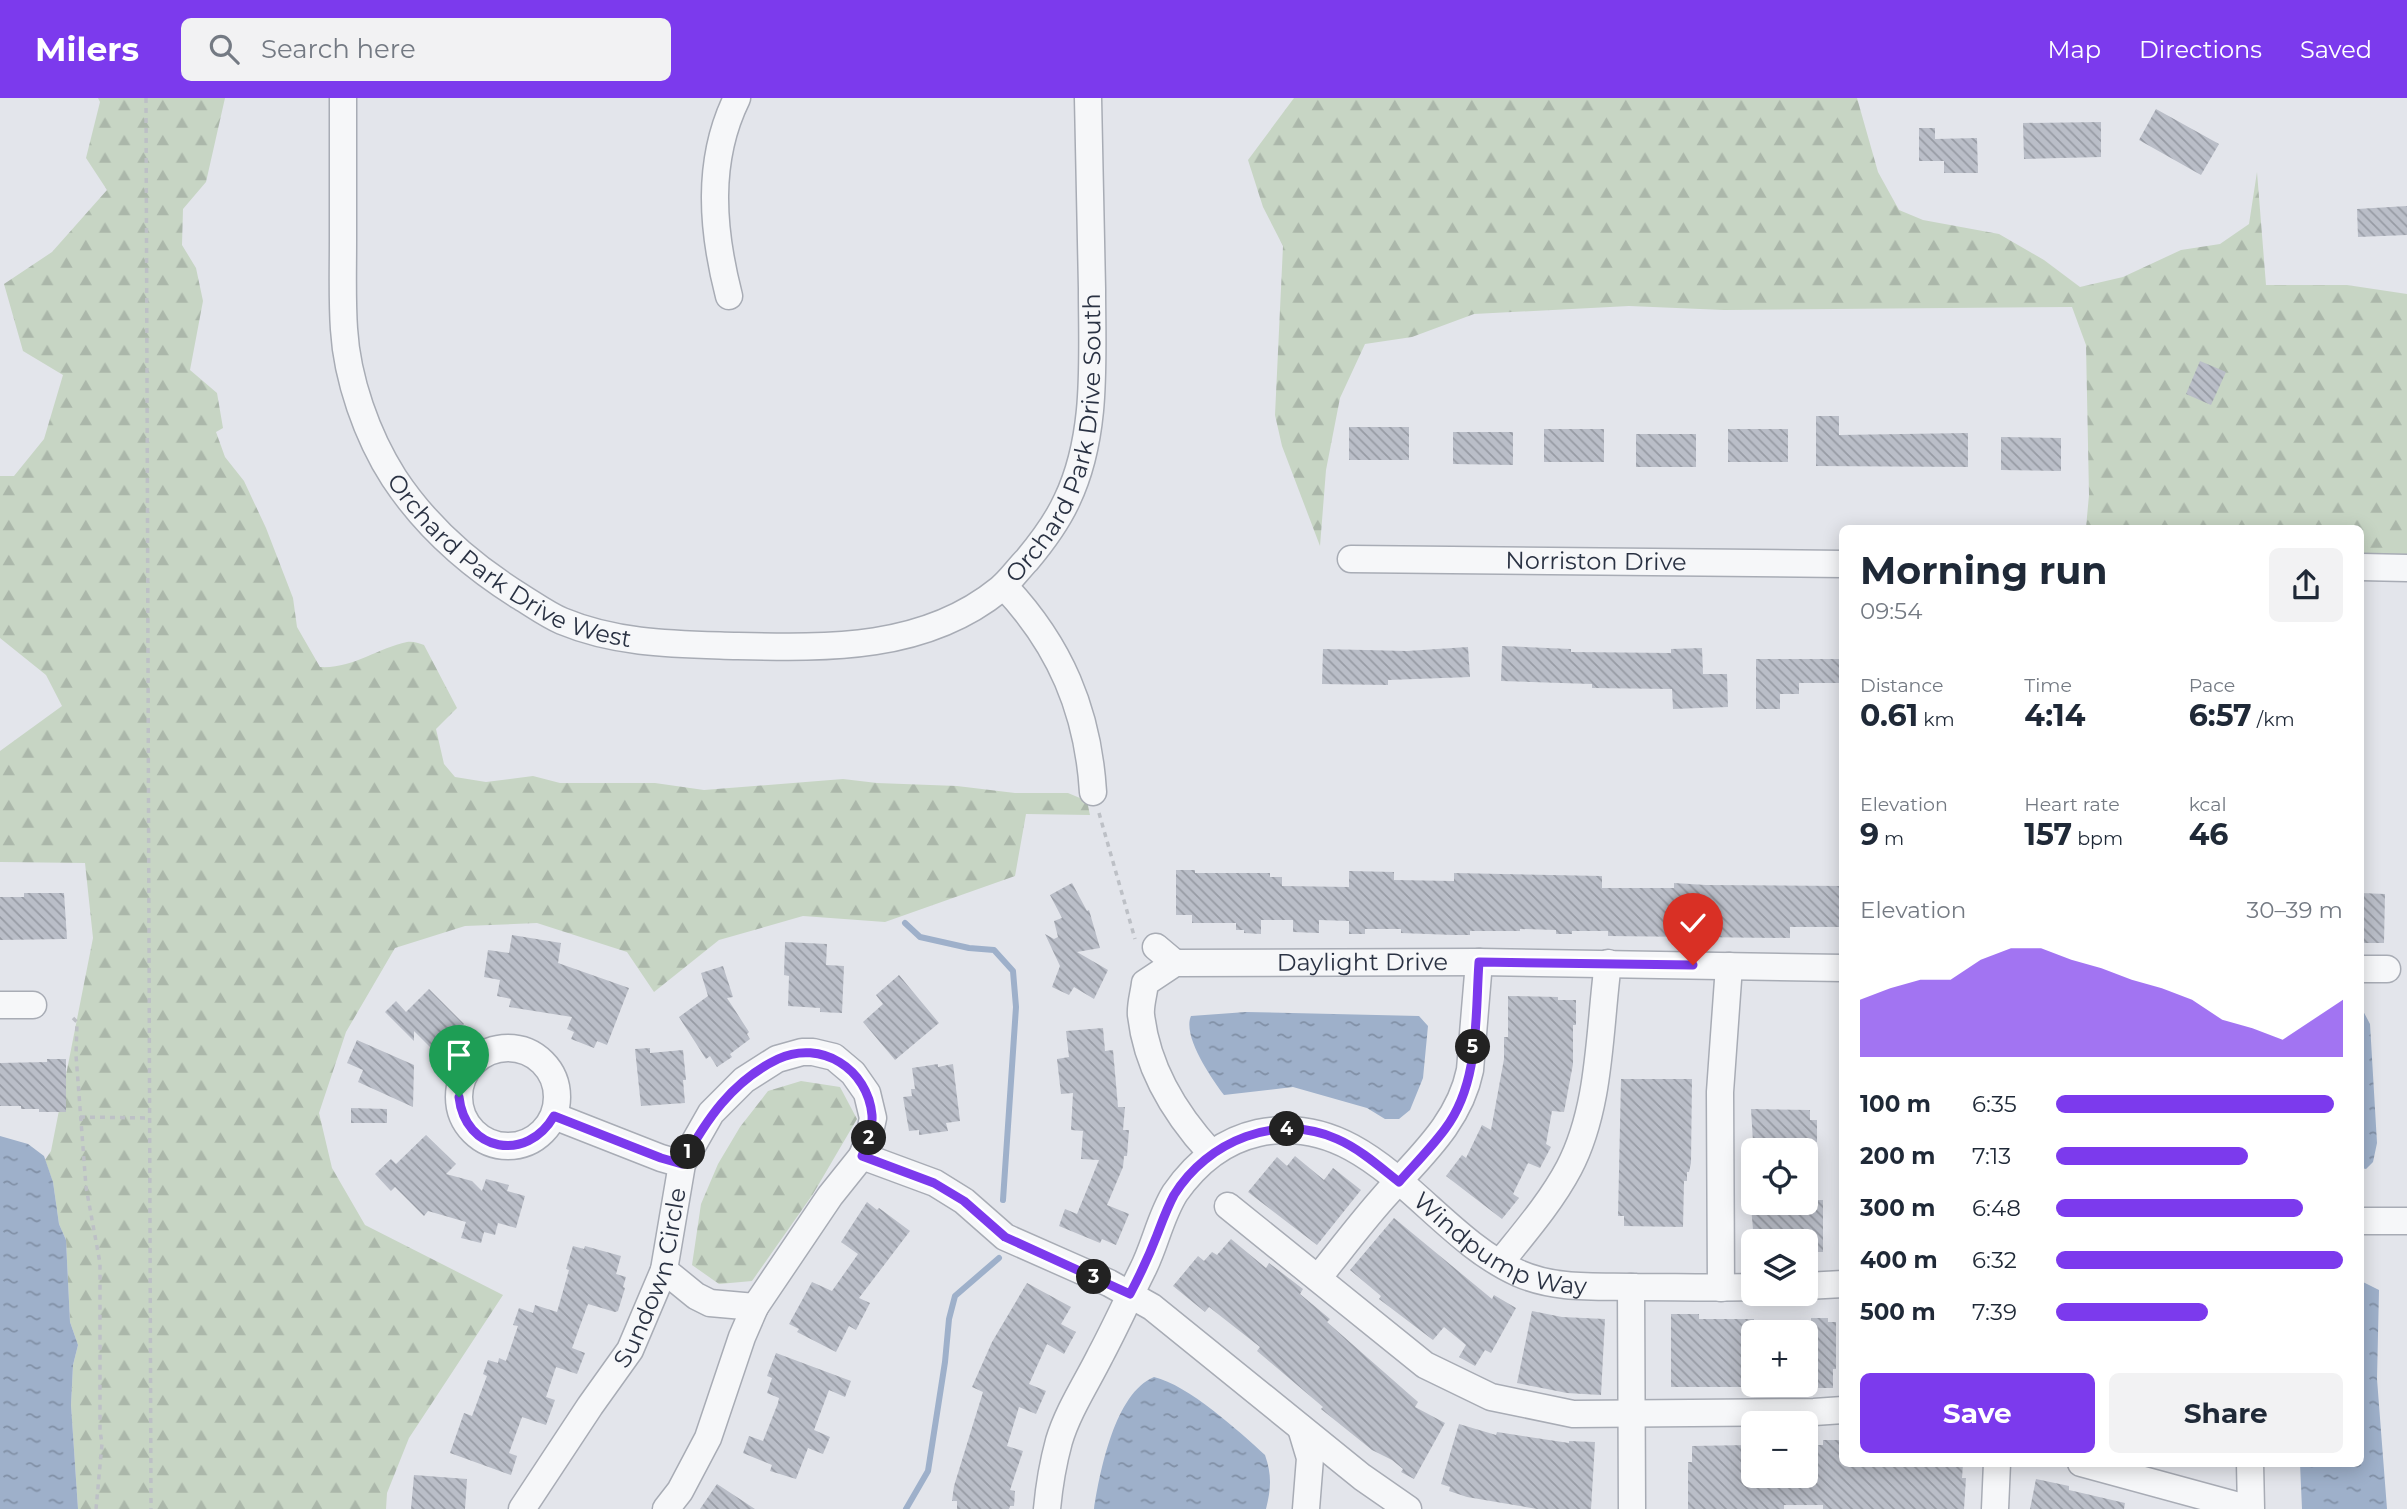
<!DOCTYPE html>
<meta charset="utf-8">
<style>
:root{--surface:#fff;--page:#f2f2f3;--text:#1f2937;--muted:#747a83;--accent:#7c3aed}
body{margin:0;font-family:Montserrat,sans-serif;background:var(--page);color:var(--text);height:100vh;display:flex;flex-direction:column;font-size:26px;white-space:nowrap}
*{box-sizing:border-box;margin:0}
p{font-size:23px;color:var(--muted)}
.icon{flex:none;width:38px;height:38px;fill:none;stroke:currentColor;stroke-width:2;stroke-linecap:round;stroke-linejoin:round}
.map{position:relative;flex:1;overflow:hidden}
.side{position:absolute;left:1839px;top:427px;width:525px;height:942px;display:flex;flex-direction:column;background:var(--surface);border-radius:10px;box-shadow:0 4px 18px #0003}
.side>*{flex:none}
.tools{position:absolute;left:1741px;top:1040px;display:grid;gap:14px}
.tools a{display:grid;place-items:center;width:77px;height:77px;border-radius:10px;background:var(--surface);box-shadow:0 4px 18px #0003;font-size:35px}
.pin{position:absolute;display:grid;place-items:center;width:60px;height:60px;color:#fff;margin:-72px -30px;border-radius:50% 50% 50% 0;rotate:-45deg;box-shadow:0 0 7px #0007}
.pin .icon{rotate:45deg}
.km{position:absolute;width:35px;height:35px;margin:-18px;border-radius:50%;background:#222;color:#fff;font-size:19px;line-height:35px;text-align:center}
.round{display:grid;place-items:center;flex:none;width:74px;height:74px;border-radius:10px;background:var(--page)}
.summary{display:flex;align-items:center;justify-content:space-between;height:119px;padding:0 21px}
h1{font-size:38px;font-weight:700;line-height:52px}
.figures{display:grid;grid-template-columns:repeat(3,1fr);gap:10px;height:119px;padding:7px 21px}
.figures div{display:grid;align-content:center}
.figures b{font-size:30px;font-weight:700}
.figures small{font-size:19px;font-weight:400}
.figures p{font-size:19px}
.chart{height:196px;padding:14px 21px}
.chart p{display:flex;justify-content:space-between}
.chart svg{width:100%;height:126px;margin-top:7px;fill:var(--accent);opacity:.7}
.cta{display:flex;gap:14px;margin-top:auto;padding:14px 21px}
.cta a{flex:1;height:80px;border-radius:10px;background:var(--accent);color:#fff;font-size:28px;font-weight:700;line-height:80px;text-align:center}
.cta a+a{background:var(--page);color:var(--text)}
ul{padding:0 21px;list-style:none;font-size:23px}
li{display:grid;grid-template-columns:112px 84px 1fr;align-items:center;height:52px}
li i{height:18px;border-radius:9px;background:var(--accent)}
header{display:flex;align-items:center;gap:42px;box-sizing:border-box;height:98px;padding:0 35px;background:var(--accent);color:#fff}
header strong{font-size:33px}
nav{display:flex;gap:38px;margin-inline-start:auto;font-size:24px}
.search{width:490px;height:63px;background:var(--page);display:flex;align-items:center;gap:18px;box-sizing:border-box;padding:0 24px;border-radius:10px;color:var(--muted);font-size:26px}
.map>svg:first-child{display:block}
.forest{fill:url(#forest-firs)}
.water{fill:url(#water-ripples)}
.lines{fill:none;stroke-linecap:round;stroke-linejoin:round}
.stream{stroke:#9eb0ca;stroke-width:6}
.building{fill:url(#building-back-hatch)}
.minor-casing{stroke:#a8acb5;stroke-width:29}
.path{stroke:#bdc0c6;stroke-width:3.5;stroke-dasharray:5 5;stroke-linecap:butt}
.minor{stroke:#f6f7f9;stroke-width:26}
.route-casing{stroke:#fff;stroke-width:14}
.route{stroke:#7c3aed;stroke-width:9}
.labels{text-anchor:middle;stroke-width:5;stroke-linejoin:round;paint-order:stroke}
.street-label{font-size:24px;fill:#2a3243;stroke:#f2f4f8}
</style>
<header>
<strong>Milers</strong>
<div class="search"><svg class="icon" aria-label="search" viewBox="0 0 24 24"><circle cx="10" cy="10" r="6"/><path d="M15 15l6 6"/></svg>Search here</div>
<nav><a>Map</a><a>Directions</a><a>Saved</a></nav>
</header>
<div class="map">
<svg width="2407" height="1411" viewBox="0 0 2407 1411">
<defs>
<pattern id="forest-firs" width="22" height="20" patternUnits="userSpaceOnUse" patternTransform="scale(1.75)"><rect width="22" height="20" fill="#c7d5c4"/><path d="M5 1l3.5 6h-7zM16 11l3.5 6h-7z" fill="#abb7aa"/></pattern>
<pattern id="water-ripples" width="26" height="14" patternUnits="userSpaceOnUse" patternTransform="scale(1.75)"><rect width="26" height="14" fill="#9eb0ca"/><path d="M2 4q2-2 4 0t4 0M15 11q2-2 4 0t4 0" fill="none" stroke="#8190a6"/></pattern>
<pattern id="building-back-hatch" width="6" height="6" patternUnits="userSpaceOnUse" patternTransform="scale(1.75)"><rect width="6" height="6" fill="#babec8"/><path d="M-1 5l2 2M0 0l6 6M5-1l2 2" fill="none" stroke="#979ba4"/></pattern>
</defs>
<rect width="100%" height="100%" fill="#e3e5eb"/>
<path class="forest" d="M98 0H225L206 84 183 111 182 147 196 170 203 203 190 272 217 295 223 330 216 334 225 359 244 383 266 430 293 500 297 529 320 569C352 571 378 550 407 544 413 543 418 545 424 547L457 610 436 631 444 666 455 679 486 684 533 678 560 685H655L704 692 843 681 877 685 957 688 1015 695H1068L1087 703 1090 717 1026 716 1015 778 885 824 803 818 719 842 654 894 627 854 537 825 465 828 395 850 346 934 319 1015 332 1070 365 1127 503 1197 409 1340 387 1395 386 1411H78L71 1307 73 1267 78 1247 70 1224 66 1142 59 1126 53 1084 45 1062 51 1053 93 840 85 765 0 764V653L62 608 46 577 0 540V378H14L44 341 63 277 23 253 4 186 52 154 107 92 86 60 100 4Z
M1294 0H1857L1878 74 1899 112 1923 122 1999 136 2044 162 2080 189 2123 179 2181 152 2220 146 2249 126 2257 74 2266 187H2347L2407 196V456H2361V430H2086L2089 397 2086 247 2072 209 1724 212 1629 208 1474 216 1412 239 1365 246 1340 300 1326 372 1320 448 1282 348 1275 317 1283 148 1263 109 1248 62Z
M801 983 840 989 857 1021 813 1096 752 1183 719 1186 692 1167 701 1106 718 1066 740 1029 768 993Z"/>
<path class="water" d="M2361 909 2370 926 2377 1045 2373 1064 2366 1071 2361 1070Z
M1246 914 1419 918 1428 928 1423 980 1410 1012 1399 1021H1385L1367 1010 1293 989 1224 997C1212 981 1182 938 1191 918Z
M0 1038 28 1046 44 1058 53 1084 59 1126 66 1142 70 1224 78 1247 73 1267 71 1307 78 1411H0Z
M2361 1183 2379 1192 2377 1281 2387 1411H2302L2300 1365H2361Z
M1154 1279C1188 1287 1239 1333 1265 1357 1272 1377 1271 1391 1266 1411H1094C1100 1373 1115 1295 1154 1279Z"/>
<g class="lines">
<path class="stream" d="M905 825 920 839 969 850 994 852 1013 873 1016 909 1003 1102
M906 1411 928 1373 945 1264 949 1221 955 1198 999 1160"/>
</g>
<path class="building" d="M2156 11 2219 46 2201 77 2139 42Z
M2101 24V59L2024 61 2023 25Z
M1919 30H1935V41L1977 40 1978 75H1944V63H1919Z
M2407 108V137L2358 139 2357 111Z
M2200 263 2226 274 2211 307 2186 296Z
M1816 318H1839V337L1968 335V369L1816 368Z
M1349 329H1409V362H1349Z
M1544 331H1604V364H1544Z
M1728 331H1788V364H1728Z
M1453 334H1513V367L1453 366Z
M1636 336H1696V369H1636Z
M2001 339 2061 340V373L2001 372Z
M1502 548 1571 551V554L1671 555V551L1702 550 1703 576H1727L1728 609 1673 611 1672 591 1592 590V586L1501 583Z
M1468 549 1470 579 1388 582V587L1322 586 1323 551 1407 553Z
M1756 561H1843V585H1799V596H1780V611H1756Z
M1176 772H1195V775H1270V779H1282V788L1349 789V773L1394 774V782L1454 783V775L1602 778V790H1674V785L1706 787 1843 788V829H1790V840L1608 838V833H1572V836H1556V832L1520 831V833H1470V837H1454L1401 835V831H1365V836H1349V823L1319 822V835L1293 834V822H1261V836L1244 835V832H1236V825H1192V817H1176Z
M1072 785 1087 813 1089 812 1100 850 1077 854 1108 872 1094 901 1074 889 1069 897 1052 889 1060 868 1045 836 1054 841 1058 839 1054 823 1062 820 1050 797Z
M24 795H64L67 841 0 842V799H24Z
M2361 795 2385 796 2384 845H2361Z
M512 837 561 845 558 865 629 890 607 947 597 943 594 950 571 941 574 934 567 931 572 919 509 909 511 901 497 898 500 882 484 879 488 852 509 855Z
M785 844 827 846 826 867 844 868 842 915 820 914V910L788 908 789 878 784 877Z
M723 868 733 899 727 900 749 934 747 936 750 941 730 956 732 959 717 969 710 958 706 961 679 919 708 898 701 875Z
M899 877 939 925 895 962 863 924 883 906 876 897Z
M429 891 464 926 448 942 444 939 432 951 414 933V943L385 914 396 903 406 914Z
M1508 898 1558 899V902H1576V927H1573V966L1564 1014 1552 1013 1546 1046 1551 1049 1540 1070 1528 1065 1513 1096 1519 1100 1502 1121 1446 1078 1462 1057 1466 1060 1482 1027 1491 1032 1504 961V939H1508Z
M1103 930 1105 953 1113 952 1118 1009H1125L1123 1032H1129L1127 1058H1124L1123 1069 1107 1107 1129 1116 1116 1147 1102 1141 1100 1145 1059 1128 1065 1111 1077 1116 1099 1062 1081 1061 1083 1033 1071 1032 1073 995 1061 996 1057 961 1069 959 1066 933Z
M357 942 414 967 413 1009 358 984 363 972 347 965Z
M650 950V955L683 952 686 982H683L685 1005 641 1008 635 951Z
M47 961H66V1014H39V1011H21V1008H0V965L47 964Z
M938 966V969L953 966 960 1023 946 1025 948 1033 919 1037V1032L909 1033 903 999 912 998 911 991H915L912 970Z
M1621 981H1692L1691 1065 1689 1074H1687V1083H1684L1683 1129 1624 1128V1118H1618Z
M351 1010 387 1011V1025H351Z
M1751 1011 1810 1012V1022H1817V1044H1753Z
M426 1037 456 1066 446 1076 472 1083 482 1093 486 1081 509 1087 507 1093 525 1098 516 1130 498 1125 495 1137 484 1134 481 1145 461 1140 466 1124 428 1113 424 1118 395 1089 391 1093 375 1076 391 1061 396 1066Z
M1295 1058 1324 1082 1333 1070 1361 1092 1317 1147 1248 1094 1277 1059 1287 1068Z
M1806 1102H1823V1154H1806V1143H1754L1751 1108H1757V1104H1806Z
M867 1104 877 1112 879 1110 910 1133 859 1200 870 1205 856 1232 849 1228 836 1254 797 1234 799 1231 789 1226 812 1184 832 1193 858 1156 841 1144Z
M1394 1120 1492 1201 1494 1197 1516 1210 1491 1255 1485 1252 1475 1268 1459 1259 1466 1247 1444 1229 1433 1242 1379 1201 1381 1198 1350 1172Z
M1231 1141 1266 1170 1269 1165 1303 1191 1300 1196 1330 1221 1327 1224 1418 1304 1415 1309 1445 1325 1414 1381 1401 1374 1403 1371 1392 1362 1372 1352 1321 1311 1323 1309 1257 1253 1260 1249 1209 1209 1205 1214 1173 1188 1198 1158 1204 1163 1212 1154 1217 1157Z
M573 1148 584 1151 585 1148 621 1158 616 1176 626 1179 623 1189 625 1190 618 1213 615 1214 588 1206 572 1250 585 1255 577 1276 556 1269 546 1299 555 1302 546 1327 522 1319 509 1355 517 1358 511 1377 450 1355 464 1315 472 1318 487 1278 483 1276 488 1262 498 1265 499 1260 506 1263 518 1228 513 1227 519 1210 533 1215 535 1207 557 1214 569 1172 566 1171Z
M1027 1185 1071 1209 1061 1226 1076 1234 1064 1256 1047 1246 1029 1286 1046 1293 1036 1316 1019 1309 1007 1348 1023 1353 1010 1392 1015 1393 1014 1408H1010L1009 1411H957V1403H952L954 1388 983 1294 972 1289 992 1244Z
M1532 1213 1562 1219 1605 1221 1601 1297 1567 1295 1517 1285Z
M1671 1216H1699V1221H1754V1289H1671Z
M1811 1220H1828V1224H1836V1271H1833V1290H1812Z
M776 1255 851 1283 845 1299 829 1292 814 1332 830 1339 823 1356 808 1350 796 1381 770 1373 772 1367 743 1355 749 1338 763 1343 778 1305 779 1300 767 1295 772 1280 767 1278Z
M1459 1326 1496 1337 1497 1334 1569 1345V1343L1595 1344 1591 1411H1537L1467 1399 1449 1393 1450 1389 1441 1386Z
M1823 1342H1843V1365L1963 1366 1962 1380H1966L1964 1411H1823V1407H1784V1411H1688V1364H1692V1348L1749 1347V1377H1806V1347H1823Z
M414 1377 467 1381 465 1411H411Z
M2036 1381 2069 1388V1392L2125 1405 2124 1411H2030Z
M717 1386 755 1411H700Z"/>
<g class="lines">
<defs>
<g id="minor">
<path id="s1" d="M343 0C343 48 343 96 343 143 343 172 342 202 344 231 347 281 367 338 394 380 427 430 471 468 521 499 534 507 548 517 562 523 617 546 675 546 734 548 826 550 924 553 1000 491 1010 483 1018 471 1027 462 1042 444 1057 424 1067 402 1098 337 1092 261 1092 191 1091 127 1089 64 1088 0"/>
<path d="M729 198C712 132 706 63 737 0"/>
<path id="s2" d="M1351 461 1843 466"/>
<path d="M2361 469 2407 470"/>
<path d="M1004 488C1060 547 1088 613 1093 694"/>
<path d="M1156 849 1175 865"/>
<path d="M2361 871H2387"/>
<path d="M0 907H33"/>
<circle cx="508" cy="999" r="49"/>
<path d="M554 1018 661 1060 682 1066"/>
<path id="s3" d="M1211 1055C1176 1017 1147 970 1141 917 1140 907 1144 895 1145 885L1175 865 1479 864 1843 870"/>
<path d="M862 1058 935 1085 964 1103 1005 1139 1109 1185 1152 1209 1362 1379 1408 1411"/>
<path d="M1228 1108 1425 1267 1491 1299 1573 1316 1814 1314 1843 1312"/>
<path d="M2361 1123H2407"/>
<path d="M1500 1165C1524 1135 1551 1104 1569 1070 1601 1009 1599 932 1608 865"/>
<path d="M664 1172 696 1198 710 1205 755 1209"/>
<path d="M1318 1180C1339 1154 1360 1126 1383 1100 1418 1060 1459 1026 1470 972L1479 864"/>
<path d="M1806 1188 1843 1186"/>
<path d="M1631 1189 1632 1411"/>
<path d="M1721 1190 1720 994 1729 868"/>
<path d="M1301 1330 1310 1360 1306 1411"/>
<path d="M2081 1365 2250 1411"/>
<path d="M2250 1365 2251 1411"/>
<path id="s4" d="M522 1411 590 1308 630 1252 664 1172 682 1066 711 1015 744 982 777 961 802 954H813L834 959 853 975 867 995 873 1020 868 1043 862 1058 830 1098 755 1209 742 1239 708 1340 680 1393 666 1411"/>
<path id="s5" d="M1047 1411C1049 1389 1053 1365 1059 1343 1068 1313 1086 1286 1100 1258 1115 1230 1128 1201 1142 1173 1155 1148 1160 1119 1175 1095 1196 1065 1222 1043 1258 1035 1371 1011 1428 1135 1518 1175 1556 1192 1597 1188 1637 1189 1676 1189 1715 1190 1754 1189"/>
<path d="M1995 1411 1997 1365"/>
</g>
</defs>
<use href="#minor" class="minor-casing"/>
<path class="path" d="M146 0 151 1411
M1099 715 1135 841
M73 920 77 924 76 957 86 1089 100 1165V1332L102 1346 96 1411
M80 1019 150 1020"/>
<use href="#minor" class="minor"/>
</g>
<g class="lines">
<defs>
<path id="route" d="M459 999C465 1054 527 1065 554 1018L661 1060 682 1066C706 1022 732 983 778 961 821 941 868 971 872 1017 873 1032 867 1045 862 1058L934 1085 964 1103 1005 1139 1130 1196C1140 1177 1149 1158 1157 1137 1162 1124 1167 1110 1174 1097 1207 1043 1278 1014 1337 1041 1360 1051 1380 1069 1399 1084 1414 1067 1431 1050 1445 1031 1480 985 1475 919 1479 864L1693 867"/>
</defs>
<use href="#route" class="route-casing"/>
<use href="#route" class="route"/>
</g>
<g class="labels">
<g class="street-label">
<text dy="8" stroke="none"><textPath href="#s1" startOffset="1234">Orchard Park Drive South</textPath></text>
<text dy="8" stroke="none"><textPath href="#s1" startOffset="536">Orchard Park Drive West</textPath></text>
<text dy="8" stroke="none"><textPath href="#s2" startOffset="245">Norriston Drive</textPath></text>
<text dy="8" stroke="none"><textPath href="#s3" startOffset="413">Daylight Drive</textPath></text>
<text dy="8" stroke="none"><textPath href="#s5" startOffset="726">Windpump Way</textPath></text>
<text dy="8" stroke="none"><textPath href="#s4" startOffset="268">Sundown Circle</textPath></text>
</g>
</g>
</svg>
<div class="tools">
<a><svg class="icon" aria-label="locate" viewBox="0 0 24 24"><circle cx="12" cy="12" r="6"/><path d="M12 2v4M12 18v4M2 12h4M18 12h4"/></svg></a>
<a><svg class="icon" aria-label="layers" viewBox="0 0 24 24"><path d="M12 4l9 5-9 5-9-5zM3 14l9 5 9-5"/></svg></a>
<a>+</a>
<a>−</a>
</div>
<div class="pin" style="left:459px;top:999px;background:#1e9e55"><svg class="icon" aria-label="arrive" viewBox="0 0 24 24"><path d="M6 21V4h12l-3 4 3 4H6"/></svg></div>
<div class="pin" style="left:1693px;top:867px;background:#d93025"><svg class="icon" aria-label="check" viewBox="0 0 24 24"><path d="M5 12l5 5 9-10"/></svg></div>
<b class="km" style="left:688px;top:1054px">1</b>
<b class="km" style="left:869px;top:1040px">2</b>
<b class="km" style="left:1094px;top:1179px">3</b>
<b class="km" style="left:1287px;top:1031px">4</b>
<b class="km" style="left:1473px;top:949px">5</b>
<section class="side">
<div class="summary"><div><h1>Morning run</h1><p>09:54</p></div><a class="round"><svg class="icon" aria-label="share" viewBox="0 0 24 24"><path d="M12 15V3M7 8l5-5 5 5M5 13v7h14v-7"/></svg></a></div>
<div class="figures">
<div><p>Distance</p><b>0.61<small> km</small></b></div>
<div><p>Time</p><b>4:14</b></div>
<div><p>Pace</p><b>6:57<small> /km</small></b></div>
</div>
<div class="figures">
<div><p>Elevation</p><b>9<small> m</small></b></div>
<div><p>Heart rate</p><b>157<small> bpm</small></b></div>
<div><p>kcal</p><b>46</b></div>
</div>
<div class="chart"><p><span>Elevation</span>30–39 m</p>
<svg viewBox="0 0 160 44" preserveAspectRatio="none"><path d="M0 44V24L10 20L20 17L30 17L40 10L50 6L60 6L70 10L80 13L90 17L100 20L110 24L120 31L130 34L140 38L150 31L160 24V44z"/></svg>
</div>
<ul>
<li><b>100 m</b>6:35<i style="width:97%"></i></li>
<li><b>200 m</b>7:13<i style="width:67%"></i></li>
<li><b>300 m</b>6:48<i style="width:86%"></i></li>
<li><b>400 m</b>6:32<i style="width:100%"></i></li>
<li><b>500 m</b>7:39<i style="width:53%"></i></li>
</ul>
<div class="cta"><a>Save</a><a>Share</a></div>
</section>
</div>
